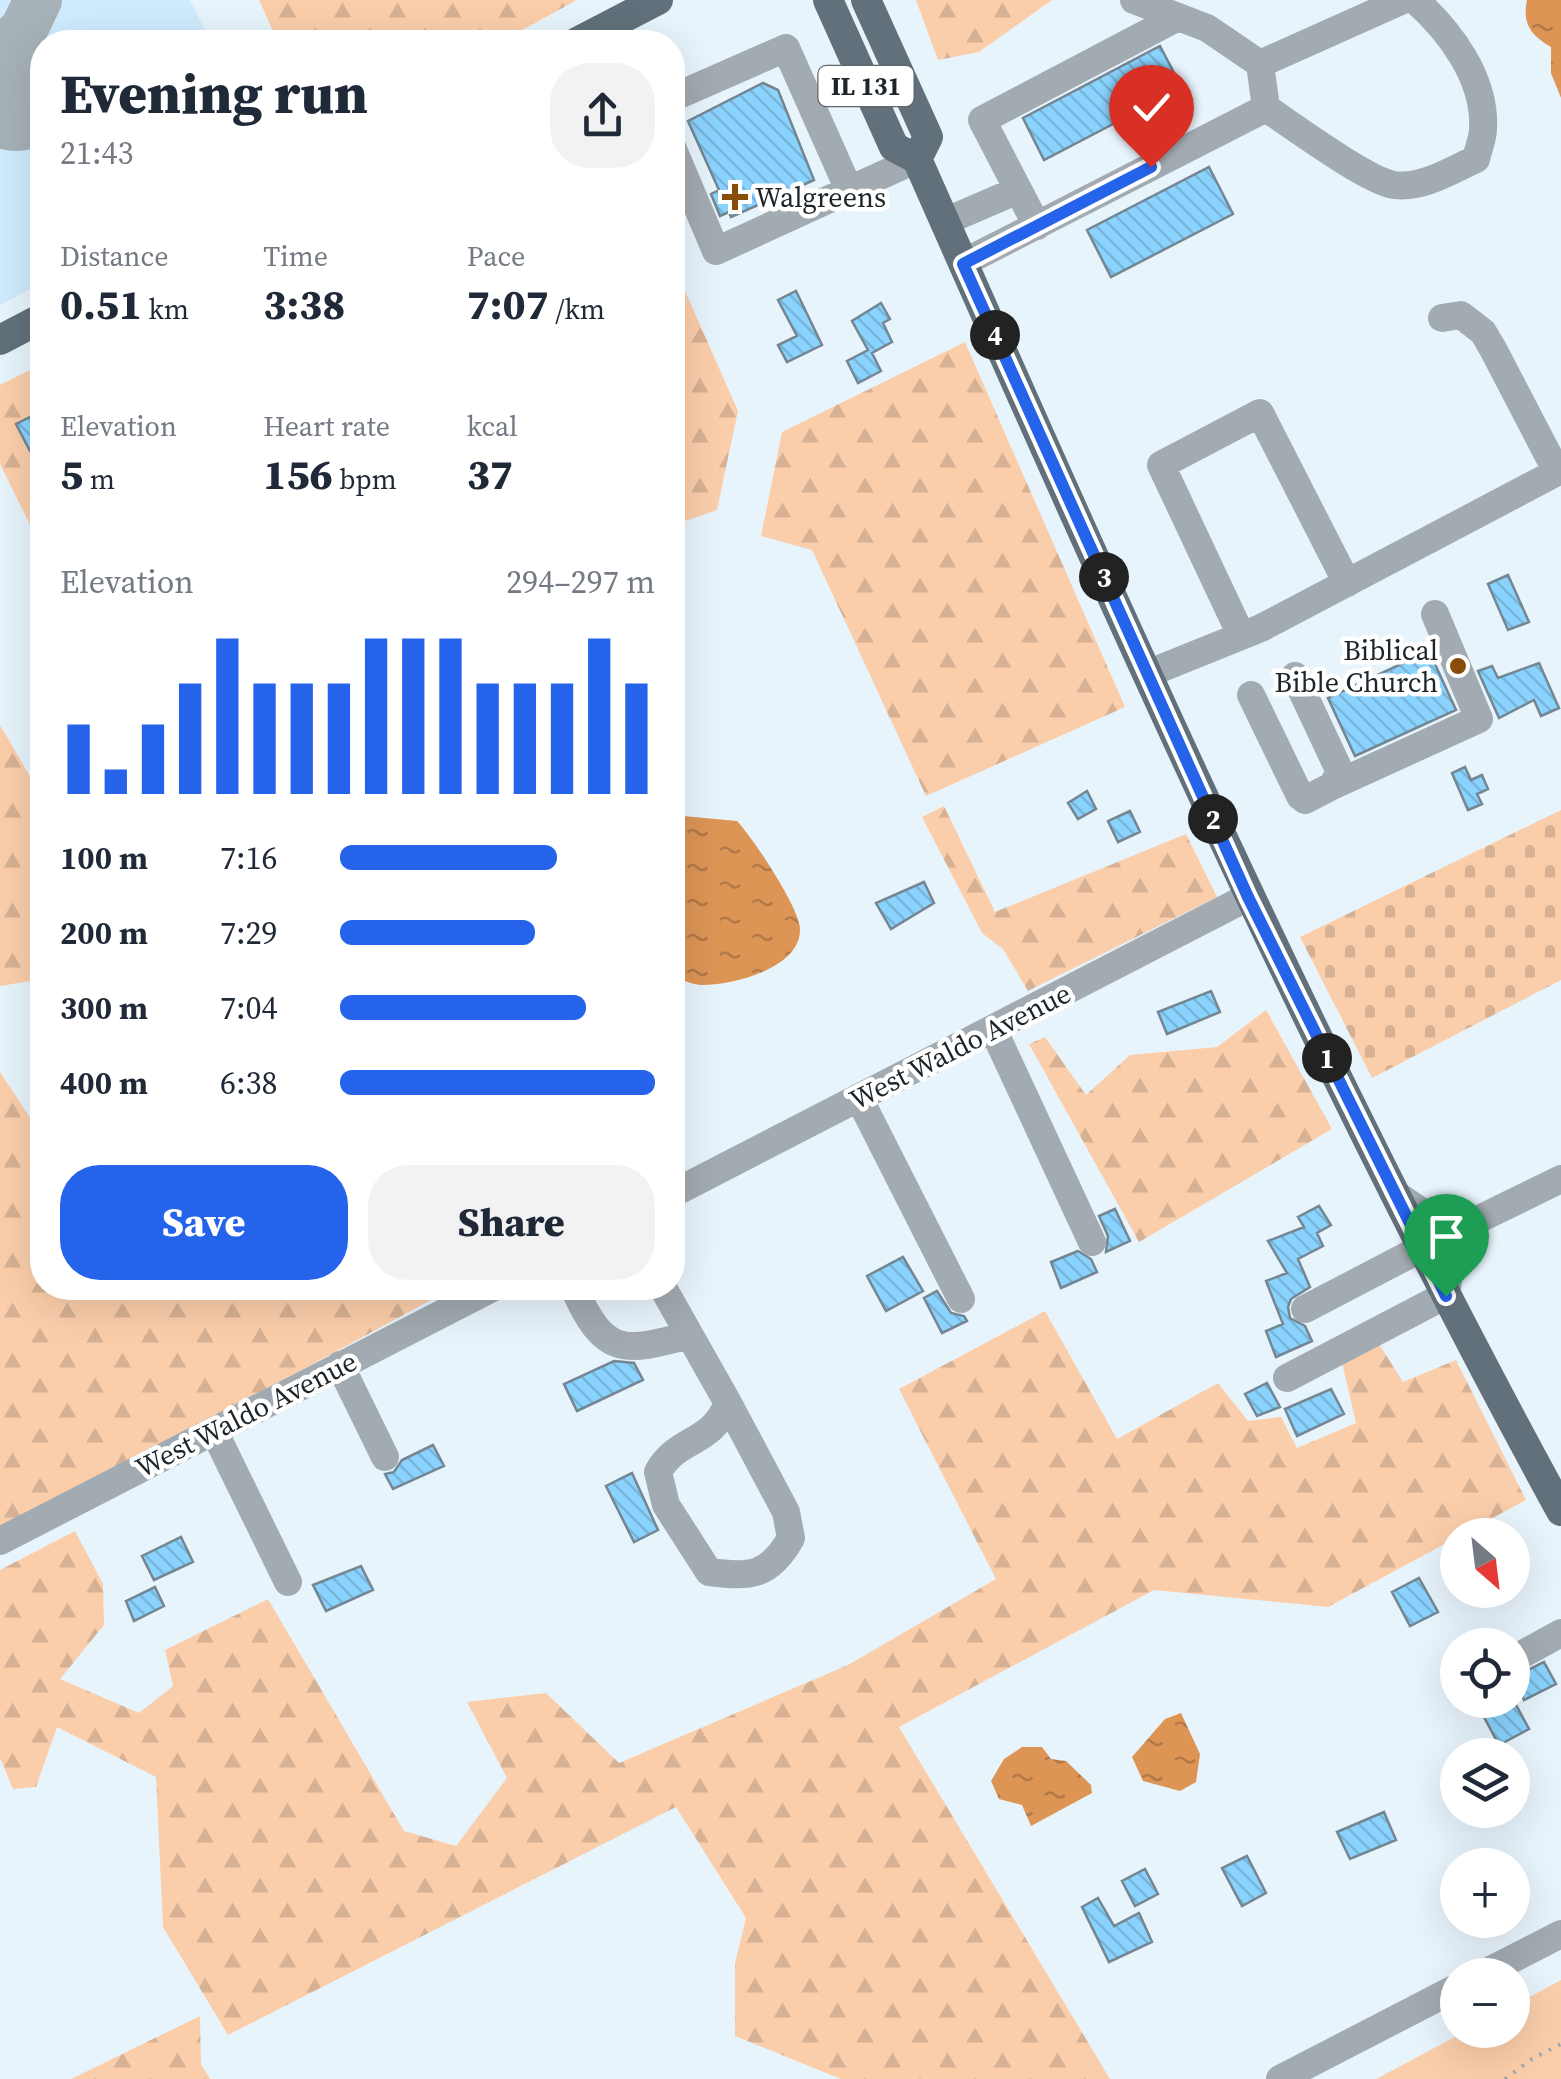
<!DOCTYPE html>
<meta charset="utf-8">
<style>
:root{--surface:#fff;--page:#f2f2f3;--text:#1f2937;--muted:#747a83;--accent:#2563eb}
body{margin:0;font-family:"Source Serif 4",serif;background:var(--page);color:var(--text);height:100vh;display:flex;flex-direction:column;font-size:38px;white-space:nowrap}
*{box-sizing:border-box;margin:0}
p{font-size:32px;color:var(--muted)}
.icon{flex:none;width:55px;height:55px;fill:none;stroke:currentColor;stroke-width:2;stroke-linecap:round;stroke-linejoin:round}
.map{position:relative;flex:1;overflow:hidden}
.details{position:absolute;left:30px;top:30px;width:655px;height:1270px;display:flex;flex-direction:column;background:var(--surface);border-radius:40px;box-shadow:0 10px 40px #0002}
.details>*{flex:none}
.needle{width:65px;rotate:152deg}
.controls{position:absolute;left:1440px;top:1518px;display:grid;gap:20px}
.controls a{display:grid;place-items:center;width:90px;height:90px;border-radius:50%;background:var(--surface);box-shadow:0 10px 40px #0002;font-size:50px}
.pin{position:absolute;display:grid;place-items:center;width:85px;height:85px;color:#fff;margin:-102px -42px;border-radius:50% 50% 50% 0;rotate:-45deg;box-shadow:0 0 10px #0007}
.pin .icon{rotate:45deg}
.km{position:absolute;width:50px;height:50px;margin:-25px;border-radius:50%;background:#222;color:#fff;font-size:28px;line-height:50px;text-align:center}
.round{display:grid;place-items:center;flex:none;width:105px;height:105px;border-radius:40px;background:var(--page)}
.headline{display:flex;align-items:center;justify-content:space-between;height:170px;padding:0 30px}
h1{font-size:55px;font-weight:800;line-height:75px}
.metrics{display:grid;grid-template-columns:repeat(3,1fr);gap:15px;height:170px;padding:10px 30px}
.metrics div{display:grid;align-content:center}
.metrics b{font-size:42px;font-weight:800}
.metrics small{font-size:28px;font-weight:400}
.metrics p{font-size:28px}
.chart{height:280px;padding:20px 30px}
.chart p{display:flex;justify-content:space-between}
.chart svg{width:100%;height:180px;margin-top:10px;stroke:var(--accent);stroke-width:6}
.primary-button{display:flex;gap:20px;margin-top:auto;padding:20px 30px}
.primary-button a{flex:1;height:115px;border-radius:40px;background:var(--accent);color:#fff;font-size:40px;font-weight:800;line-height:115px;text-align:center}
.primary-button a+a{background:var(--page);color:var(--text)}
ul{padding:0 30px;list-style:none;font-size:32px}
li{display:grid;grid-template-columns:160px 120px 1fr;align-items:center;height:75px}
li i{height:25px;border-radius:12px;background:var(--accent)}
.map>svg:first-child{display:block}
.built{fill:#cfebfd}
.grass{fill:#fbceab}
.forest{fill:url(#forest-firs)}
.cemetery{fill:url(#cemetery-stones)}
.water{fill:url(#water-ripples)}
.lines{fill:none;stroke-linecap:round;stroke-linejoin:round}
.taxiway{stroke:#a6b2b8;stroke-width:48}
.runway{stroke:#a6b2b8;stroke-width:120}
.building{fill:url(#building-back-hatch);stroke:#738691;stroke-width:2.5}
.path{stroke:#9ea8af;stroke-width:4;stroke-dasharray:2.5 8;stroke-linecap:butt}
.minor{stroke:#a2abb1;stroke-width:28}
.major{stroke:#61707a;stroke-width:30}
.route-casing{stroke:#fff;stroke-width:20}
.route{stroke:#2563eb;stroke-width:12}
.poi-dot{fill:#894d0a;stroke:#fff;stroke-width:4}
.labels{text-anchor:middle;stroke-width:9;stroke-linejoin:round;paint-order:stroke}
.shield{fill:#fff;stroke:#61666a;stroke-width:2.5}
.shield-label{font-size:25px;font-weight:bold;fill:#1d252a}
.poi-label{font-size:28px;fill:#1d252a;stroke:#fff;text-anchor:start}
.street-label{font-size:28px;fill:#1d252a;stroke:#fff}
</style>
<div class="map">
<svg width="1561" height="2079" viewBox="0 0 1561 2079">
<defs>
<pattern id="forest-firs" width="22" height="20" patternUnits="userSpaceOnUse" patternTransform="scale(2.5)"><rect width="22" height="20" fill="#fbceab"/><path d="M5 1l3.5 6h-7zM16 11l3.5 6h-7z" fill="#d7b193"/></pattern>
<pattern id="cemetery-stones" width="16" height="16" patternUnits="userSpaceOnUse" patternTransform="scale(2.5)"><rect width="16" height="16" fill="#fbceab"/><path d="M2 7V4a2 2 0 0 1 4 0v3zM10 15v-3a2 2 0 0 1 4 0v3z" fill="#d7b193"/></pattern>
<pattern id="water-ripples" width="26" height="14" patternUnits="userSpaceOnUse" patternTransform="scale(2.5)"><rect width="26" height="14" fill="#dd9556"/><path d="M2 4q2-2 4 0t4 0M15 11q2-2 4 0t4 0" fill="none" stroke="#b37947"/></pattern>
<pattern id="building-back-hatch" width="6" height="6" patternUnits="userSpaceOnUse" patternTransform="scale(2.5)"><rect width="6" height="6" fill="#8ad3fe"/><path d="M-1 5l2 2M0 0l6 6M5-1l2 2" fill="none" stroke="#77b5da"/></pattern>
</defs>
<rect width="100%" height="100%" fill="#e8f4fc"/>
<path class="built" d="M0 0H190L211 42H42V283L0 305Z"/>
<path class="grass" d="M1561 1980V2079H1376L1468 2030H1512L1513 2006Z"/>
<path class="forest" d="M259 0H577L500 42H278Z
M916 0H1052L979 52 938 60Z
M678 275 738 411 717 510 682 522 672 503V277Z
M965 342 1125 707 926 796 812 550 761 536 782 432Z
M42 364V549L0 464V385Z
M0 725 42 797V979L0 986Z
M944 806 995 912 1186 834 1217 897 1028 991 1003 949 982 933 922 817Z
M1266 1010 1332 1129 1139 1242 1029 1044 1045 1037 1086 1095 1130 1055 1217 1047Z
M0 1072 42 1136V1288H453L0 1534Z
M1045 1311 1117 1439 1218 1383 1248 1421 1281 1417 1297 1448 1356 1423 1342 1363 1379 1344 1403 1382 1456 1360 1526 1500 1328 1607 1154 1590 899 1727 1110 2079H841L735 2036V1963L746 1918 676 1807 228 2035 163 1927 156 1777 57 1727 36 1787 13 1789 0 1758V1570L75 1531 103 1584 104 1625 60 1679 139 1713 173 1686 165 1650 268 1599 404 1831 456 1846 507 1778 467 1702 546 1693 619 1763 848 1665 996 1579 899 1389Z
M200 2016 201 2064 210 2079H71Z"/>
<path class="cemetery" d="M1561 810V980L1372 1078 1300 937Z"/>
<path class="water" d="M1527 0H1561V98L1551 73V47C1531 35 1522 24 1527 0Z
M683 816 737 821C753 838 798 906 800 928 802 968 733 985 702 985 693 985 681 979 673 976V825Z
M1181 1713 1200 1754 1196 1782 1180 1791 1143 1781 1132 1757 1165 1719Z
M1022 1747H1042L1051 1759 1066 1761 1091 1785 1092 1793 1031 1826 1022 1805 999 1799 991 1781 1004 1759Z"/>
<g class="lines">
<path class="taxiway" d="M0 49 23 31 38 0"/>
<path class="runway" d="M0 82 16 91"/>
</g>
<path class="building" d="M1160 46 1182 88 1044 160 1023 118Z
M763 83 778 90 814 180 731 217 729 212 720 216 711 194 719 190 688 121Z
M1209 167 1233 214 1111 277 1087 230Z
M796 291 822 345 787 362 778 345 797 336 778 300Z
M881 303 890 319 883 323 892 342 872 353 881 371 858 383 847 361 868 350 852 321Z
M42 411V446L30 451 16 424Z
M1508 575 1529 622 1508 630 1488 584Z
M1429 651 1456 710 1355 756 1328 698Z
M1539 663 1559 708 1541 716 1534 700 1499 718 1478 671 1492 666 1498 678Z
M1465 767 1471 780 1482 775 1488 789 1477 794 1482 804 1468 810 1452 773Z
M1087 791 1096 809 1078 819 1068 803Z
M1130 811 1140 832 1118 842 1108 821Z
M924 882 934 903 891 929 876 903Z
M1211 991 1220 1012 1167 1034 1158 1012Z
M1319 1206 1331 1225 1317 1233 1323 1246 1298 1259 1310 1287 1291 1299 1288 1307 1290 1318 1305 1326 1312 1341 1276 1357 1266 1331 1283 1324 1266 1281 1287 1273 1268 1241 1304 1227 1298 1217Z
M1115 1209 1130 1241 1106 1252 1108 1236 1099 1216Z
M1078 1251 1091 1259 1097 1272 1061 1288 1051 1262Z
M903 1257 923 1291 886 1311 867 1276Z
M937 1291 951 1313 964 1316 967 1321 942 1333 924 1298Z
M614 1361 634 1363 643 1380 577 1411 564 1384Z
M1267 1383 1280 1407 1257 1416 1245 1394Z
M1331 1389 1344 1414 1297 1436 1285 1409Z
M433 1445 444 1466 393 1489 385 1474 394 1472 402 1460Z
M632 1473 658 1530 634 1542 606 1486Z
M181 1537 193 1562 154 1580 142 1556Z
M361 1566 373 1590 326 1611 313 1585Z
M1419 1578 1438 1612 1410 1626 1392 1592Z
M155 1587 164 1606 134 1621 126 1601Z
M1544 1662 1556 1684 1524 1700 1514 1677Z
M1515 1703 1529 1729 1499 1745 1484 1717Z
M1384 1812 1396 1840 1350 1859 1337 1832Z
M1247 1856 1266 1893 1242 1906 1222 1868Z
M1145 1869 1158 1894 1135 1906 1122 1881Z
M1098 1898 1114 1926 1139 1913 1152 1942 1109 1962 1082 1907Z"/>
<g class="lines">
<path class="path" d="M1505 2079 1532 2059 1561 2044"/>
<path class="minor" d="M612 24 622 42
M1260 64 1403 0
M672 98 786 48 849 190
M1266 108C1293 126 1366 180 1394 185 1422 189 1452 170 1476 159 1478 150 1483 138 1483 129 1486 79 1450 31 1415 0
M672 147 716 251 917 159
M944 222 1018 190
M1037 226 982 120 1178 17
M963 263 1266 108 1260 64 1207 28 1134 0
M1442 318 1461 315 1483 332 1493 349 1557 472
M1241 635 1161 465 1260 413 1347 583
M1147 674 1261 628 1561 470
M1251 695 1300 796 1305 800 1332 786 1340 772 1295 676
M1332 786 1479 719 1435 614
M993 1029 1092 1242
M859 1098 961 1299
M1394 1193 1440 1224 1471 1223 1561 1179
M672 1194 1248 897
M574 1288C604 1356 623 1353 689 1335
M663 1288 728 1403C711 1446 678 1436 658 1472L666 1505 709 1572C750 1577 769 1577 791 1538L786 1512 728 1403
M1305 1309 1422 1248
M340 1365 385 1457
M1287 1378 1446 1295 1450 1265 1471 1223
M214 1431 288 1582
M0 1541 492 1288
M1512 1660 1561 1633
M1481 1975 1561 1934
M1280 2079 1458 1987"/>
<path class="major" d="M828 0 894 147 917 159C1119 616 1321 1073 1561 1511
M866 0 928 137 917 159
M577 42 658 0
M0 340 42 318"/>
</g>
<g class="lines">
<defs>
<path id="route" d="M1151 167 963 264 1248 897 1446 1296"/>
</defs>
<use href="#route" class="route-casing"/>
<use href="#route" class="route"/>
</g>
<g class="poi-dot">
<path d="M730 182h10v10h10v10h-10v10h-10v-10h-10v-10h10z"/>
<circle cx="1458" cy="666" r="10"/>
</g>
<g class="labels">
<rect class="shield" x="818.5" y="66" width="95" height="40" rx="8"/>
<g class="shield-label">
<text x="866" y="95">IL 131</text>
</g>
<g class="poi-label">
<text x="755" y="207">Walgreens</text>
<text x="1438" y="660" text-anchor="end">Biblical<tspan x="1438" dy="32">Bible Church</tspan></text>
</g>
<g class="street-label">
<text transform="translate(960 1046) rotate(-27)" y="10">West Waldo Avenue</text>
<text transform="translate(246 1414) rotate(-27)" y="10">West Waldo Avenue</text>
</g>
</g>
</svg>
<div class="controls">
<a><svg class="needle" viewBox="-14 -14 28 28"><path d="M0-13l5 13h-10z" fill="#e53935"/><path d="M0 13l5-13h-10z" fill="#747a83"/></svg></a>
<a><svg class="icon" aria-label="locate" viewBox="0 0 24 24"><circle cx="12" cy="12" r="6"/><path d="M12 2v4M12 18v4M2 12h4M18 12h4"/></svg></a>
<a><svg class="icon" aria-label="layers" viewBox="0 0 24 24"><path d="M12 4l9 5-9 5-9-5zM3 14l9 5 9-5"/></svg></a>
<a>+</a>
<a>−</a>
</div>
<div class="pin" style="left:1446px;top:1296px;background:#1e9e55"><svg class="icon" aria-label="arrive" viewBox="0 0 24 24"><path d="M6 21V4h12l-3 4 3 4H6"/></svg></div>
<div class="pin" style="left:1151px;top:167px;background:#d93025"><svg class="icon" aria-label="check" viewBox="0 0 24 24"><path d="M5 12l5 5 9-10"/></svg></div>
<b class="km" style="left:1327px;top:1058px">1</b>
<b class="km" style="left:1213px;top:819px">2</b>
<b class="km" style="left:1104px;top:577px">3</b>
<b class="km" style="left:995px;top:335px">4</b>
<section class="details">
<div class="headline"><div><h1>Evening run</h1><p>21:43</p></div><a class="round"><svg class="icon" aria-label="share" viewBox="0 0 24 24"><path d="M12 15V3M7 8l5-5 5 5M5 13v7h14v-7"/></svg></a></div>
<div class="metrics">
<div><p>Distance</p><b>0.51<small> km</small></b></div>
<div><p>Time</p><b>3:38</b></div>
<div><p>Pace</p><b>7:07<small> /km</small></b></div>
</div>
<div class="metrics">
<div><p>Elevation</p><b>5<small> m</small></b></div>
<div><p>Heart rate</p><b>156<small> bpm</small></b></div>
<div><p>kcal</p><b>37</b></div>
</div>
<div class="chart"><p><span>Elevation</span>294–297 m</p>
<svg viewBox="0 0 160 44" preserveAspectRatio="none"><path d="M5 44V27M15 44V38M25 44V27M35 44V17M45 44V6M55 44V17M65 44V17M75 44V17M85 44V6M95 44V6M105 44V6M115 44V17M125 44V17M135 44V17M145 44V6M155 44V17"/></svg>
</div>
<ul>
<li><b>100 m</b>7:16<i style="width:69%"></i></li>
<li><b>200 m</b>7:29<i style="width:62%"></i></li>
<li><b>300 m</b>7:04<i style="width:78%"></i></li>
<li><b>400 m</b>6:38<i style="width:100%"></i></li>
</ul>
<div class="primary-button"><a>Save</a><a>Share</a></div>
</section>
</div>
